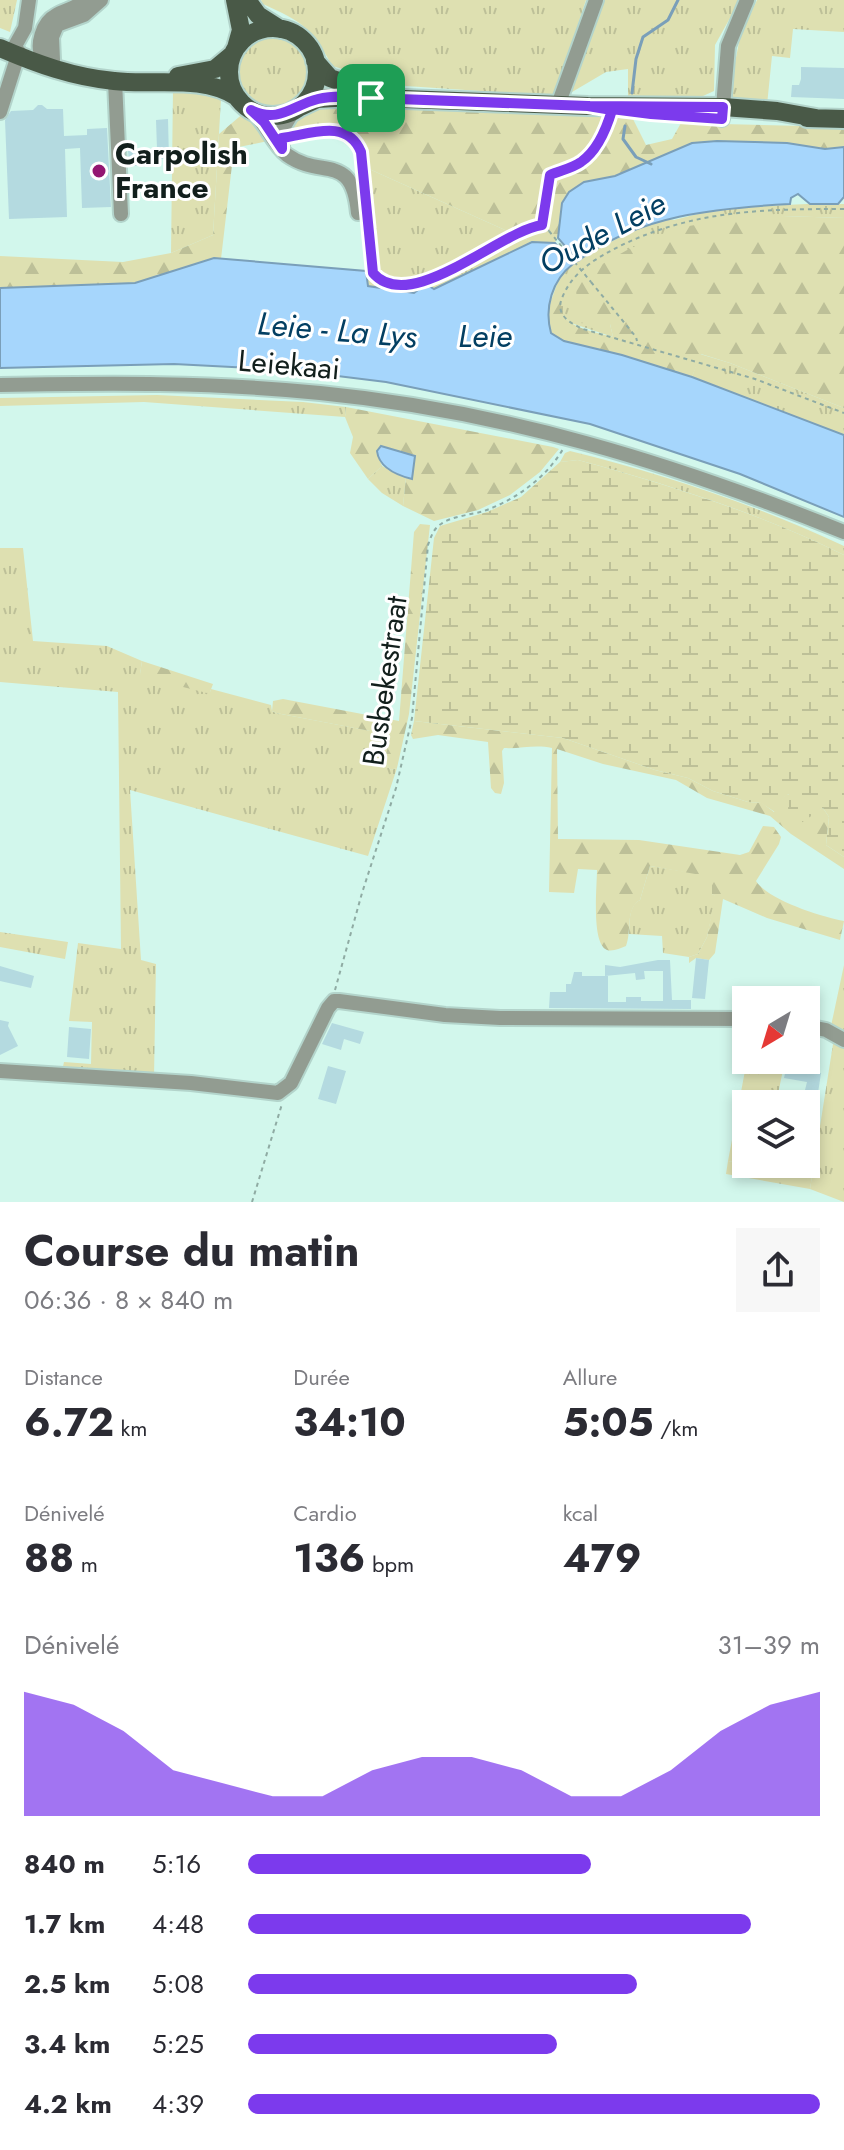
<!DOCTYPE html>
<html lang="fr">
<meta charset="utf-8">
<style>
:root{--surface:#fff;--page:#f7f7f7;--text:#2b2b33;--muted:#7c7c81;--accent:#7c3aed}
body{margin:0;font-family:Jost,sans-serif;background:var(--page);color:var(--text);height:100vh;display:flex;flex-direction:column;font-size:30px;white-space:nowrap}
*{box-sizing:border-box;margin:0}
p{font-size:26px;color:var(--muted)}
.icon{flex:none;width:44px;height:44px;fill:none;stroke:currentColor;stroke-width:2;stroke-linecap:round;stroke-linejoin:round}
.map{position:relative;height:1202px;overflow:hidden}
.panel{display:flex;flex-direction:column;background:var(--surface);flex:1}
.panel>*{flex:none}
.needle{width:52px;rotate:218deg}
.buttons{position:absolute;left:732px;top:986px;display:grid;gap:16px}
.buttons a{display:grid;place-items:center;width:88px;height:88px;border-radius:0px;background:var(--surface);box-shadow:0 4px 12px #0003;font-size:40px}
.pin{position:absolute;display:grid;place-items:center;width:68px;height:68px;color:#fff;margin:-34px;border-radius:16px;box-shadow:0 4px 12px #0006}
.round{display:grid;place-items:center;flex:none;width:84px;height:84px;border-radius:0px;background:var(--page)}
.head{display:flex;align-items:center;justify-content:space-between;height:136px;padding:0 24px}
h1{font-size:44px;font-weight:700;line-height:60px}
.stats{display:grid;grid-template-columns:repeat(3,1fr);gap:12px;height:136px;padding:8px 24px}
.stats div{display:grid;align-content:center}
.stats b{font-size:40px;font-weight:700}
.stats small{font-size:22px;font-weight:400}
.stats p{font-size:22px}
.chart{height:224px;padding:16px 24px}
.chart p{display:flex;justify-content:space-between}
.chart svg{width:100%;height:144px;margin-top:8px;fill:var(--accent);opacity:.7}
ul{padding:0 24px;list-style:none;font-size:26px}
li{display:grid;grid-template-columns:128px 96px 1fr;align-items:center;height:60px}
li i{height:20px;border-radius:10px;background:var(--accent)}
.map>svg:first-child{display:block}
.grass{fill:url(#grass-tufts)}
.forest{fill:url(#forest-firs)}
.wetland{fill:url(#wetland-marsh)}
.water{fill:#a6d6fc;stroke:#7a9fb9;stroke-width:2}
.lines{fill:none;stroke-linecap:round;stroke-linejoin:round}
.stream{stroke:#7a9fb9;stroke-width:3}
.building{fill:#b4dae0}
.minor-casing{stroke:#b3d4cb;stroke-width:18}
.major-casing{stroke:#b3d4cb;stroke-width:22}
.path{stroke:#8faba3;stroke-width:2;stroke-dasharray:4 4;stroke-linecap:butt}
.minor{stroke:#929c91;stroke-width:14}
.major{stroke:#495947;stroke-width:18}
.path-bridge{stroke:#8faba3;stroke-width:2;stroke-dasharray:4 4;stroke-linecap:butt}
.route-casing{stroke:#fff;stroke-width:16}
.route{stroke:#7c3aed;stroke-width:10}
.poi-dot{fill:#931772;stroke:#fff;stroke-width:3}
.labels{text-anchor:middle;stroke-width:6;stroke-linejoin:round;paint-order:stroke}
.poi-label{font-size:30px;font-weight:bold;fill:#121f1c;stroke:#fff;text-anchor:start}
.street-label{font-size:30px;fill:#121f1c;stroke:#fff}
.water-label{font-size:32px;font-style:italic;fill:#033f62;stroke:#fff}
</style>
<div class="map">
<svg width="844" height="1202" viewBox="0 0 844 1202">
<defs>
<pattern id="grass-tufts" width="24" height="20" patternUnits="userSpaceOnUse" patternTransform="scale(2)"><rect width="24" height="20" fill="#dee0b1"/><path d="M3 7l-1-3M5 7V3M7 7l1-3M15 17l-1-3M17 17v-4M19 17l1-3" fill="none" stroke="#bdc098"/></pattern>
<pattern id="forest-firs" width="22" height="20" patternUnits="userSpaceOnUse" patternTransform="scale(2)"><rect width="22" height="20" fill="#dee0b1"/><path d="M5 1l3.5 6h-7zM16 11l3.5 6h-7z" fill="#bdc098"/></pattern>
<pattern id="wetland-marsh" width="20" height="14" patternUnits="userSpaceOnUse" patternTransform="scale(2)"><rect width="20" height="14" fill="#dee0b1"/><path d="M1 5h8M5 5V1M11 12h8M15 12V8" fill="none" stroke="#bdc098"/></pattern>
</defs>
<rect width="100%" height="100%" fill="#d2f7ec"/>
<path class="grass" d="M0 0H17L10 32 0 28Z
M261 0H586L554 96 406 86 332 66C312 27 302 22 263 4Z
M600 0H740L715 45 714 91 692 101 628 97V69L606 72 567 95Z
M757 0H844V32L793 29 790 58 772 56 767 105 737 103 729 94 740 37Z
M236 72a37 37 0 1 1 74 0a37 37 0 1 1-74 0Z
M173 89 221 99 213 235 171 253Z
M358 164 532 242 434 289 414 293 367 286Z
M807 204H844V218L783 216 610 324 613 337 571 323 562 315 557 284 563 272 585 256 622 236 665 218 674 220 721 208Z
M700 354 730 363 844 408V435L692 377Z
M157 395 303 402 346 407 345 417 144 402 0 406V398Z
M570 451C664 474 756 505 844 546V555C759 513 670 485 578 460L560 462 565 453Z
M382 466 406 477 403 506 382 493 368 479Z
M0 548H23L33 641 107 646 142 661 140 674 210 692 211 689 271 705 272 711 276 713 392 735 384 762 391 770 397 768 368 856 130 790 141 960 156 964 154 1077 62 1071 64 1062 91 1064 92 1022 69 1021 78 943 121 949 118 692 0 682Z
M650 866 712 876V894L716 896 707 937 698 954 689 957 663 953 662 936 629 934C630 922 628 906 640 900Z
M0 932 68 942 65 959 0 947Z
M844 965V1038L831 1026Z
M834 1038 844 1044V1202L810 1189Z
M747 1060H785L776 1104H746V1164H764L763 1168 728 1161Z"/>
<path class="forest" d="M344 102 633 119 646 145 672 139 681 123 844 127V147L825 149 787 143 718 141 692 143 615 176 584 182 562 203 561 225 555 243 532 242 358 164 354 144 343 134 288 139C296 109 317 108 344 102Z
M245 112 268 141 234 148 221 259 214 258 135 283 0 288V256L123 262 171 253 213 235 219 134Z
M783 216 844 218V408L730 363 701 354 692 377 622 355 564 341 551 333 546 315 557 284 564 293C550 326 589 330 613 337L610 324 577 323 576 281C601 263 658 231 689 226 719 220 752 219 783 216Z
M346 407 553 447 559 449 540 472 510 495 478 510 434 521 403 506 406 477 411 479 377 451 382 466 368 479 350 453 353 437 345 417Z
M420 524 430 525 409 714 397 768 391 770 384 762 391 735 276 713 272 711 273 701 283 699 399 721 414 532Z
M142 661 148 663 213 684 210 692 207 693 143 677 140 674Z
M414 721 563 738 655 770 688 778 713 791 748 802 762 803 774 812 785 795 790 794 808 816 823 808 829 817 826 845 844 857V869L791 834 770 816 707 798 676 780 603 764 557 749 558 839 639 840 740 855 749 852 763 826 774 827 781 837 779 844 756 881C768 900 822 917 844 921L840 940 767 918 723 899 715 953 709 960 696 958 689 963V957L698 954 707 937 715 896 712 894V877L650 866 640 900C625 909 632 931 626 946 620 948 613 952 607 950 591 944 597 886 597 870L578 869 574 893 549 892 552 748C535 744 521 749 504 748L502 751 504 783 501 794 495 793 491 788 488 742 438 735 413 739 411 735Z
M806 1157 815 1158 810 1189 726 1174 728 1161 763 1168 764 1164H806Z"/>
<path class="wetland" d="M578 460C669 485 759 513 844 555V857L826 845 829 817 823 808 801 823 788 810 789 794 785 796 775 812 761 803 748 802 713 791 688 778 655 770 563 738 414 721 434 538 440 526 487 512 521 497 560 462Z"/>
<path class="water" d="M717 141 787 143 825 149 844 147V197L838 204H810L798 194 791 198 790 204C716 208 639 215 578 261L558 238 562 203 569 192 584 182 615 176 692 143Z
M532 242 555 243 573 264C552 280 544 308 551 333L564 341 622 355 692 377 844 435V517L740 474 590 424 386 382 289 370 174 364 0 368V288L135 283 214 258 366 271 368 286 414 293 426 284 434 289Z
M381 446 415 456 412 479C396 475 379 468 377 451Z"/>
<g class="lines">
<path class="stream" d="M632 93 636 59 643 37 668 20 678 0
M625 126 623 139 636 157 651 164"/>
</g>
<path class="building" d="M801 67 844 68V99L791 97 792 85H799L801 79Z
M38 105H42L47 109H63L64 136 87 135V129L107 128 111 207 82 208 80 148 65 149 67 217 9 219 5 120 11 111 33 110Z
M168 119 169 159H154V149H157L156 120Z
M128 150 147 153 148 166H129Z
M696 958 709 960 705 999 692 998Z
M658 960H670L672 1000H691V1009L549 1008 550 992H566V984H571L574 972H582V976H608V1002H626V997H641V1001H663V971H644L645 979 636 980 635 973 605 976V965L620 967Z
M0 966 34 976 31 988 0 981Z
M0 1020 9 1022 8 1026 18 1046 0 1055Z
M332 1023 364 1032 360 1044 344 1039 341 1050 322 1044Z
M69 1027 91 1029 89 1059 67 1057Z
M787 1064 821 1073 818 1093 815 1092 813 1100 803 1098 807 1082 784 1078Z
M328 1066 346 1071 336 1104 318 1099Z"/>
<g class="lines">
<defs>
<path id="minor" d="M11 53 25 28 29 0
M53 60 52 37 57 25 84 15 101 0
M53 67C53 66 44 59 43 58 35 46 43 22 55 16 65 9 75 10 84 0
M115 81 121 214
M558 105 596 0
M251 110C266 123 273 144 287 155 322 180 352 151 358 213
M0 112 19 52
M722 119 728 46 747 0
M282 149V130L294 110
M0 385C107 383 213 382 320 393 505 411 673 463 844 532
M806 1026 826 1030 844 1040
M0 1071 191 1083 278 1093 291 1083 328 1008 334 1001H339L445 1015 500 1018 746 1019"/>
<path id="major" d="M235 0 241 30 236 48
M247 0 258 15 280 29
M229 72a44 44 0 1 1 88 0a44 44 0 1 1-88 0Z
M0 48C37 64 73 77 114 81 153 86 202 74 237 97
M315 61 330 78 367 91
M178 76 215 69 233 54
M300 107 317 99 352 97 588 106 723 107 777 111 816 118
M807 118 844 119"/>
</defs>
<use href="#minor" class="minor-casing"/>
<use href="#major" class="major-casing"/>
<path class="path" d="M295 136C351 128 358 125 364 185
M844 209C764 209 694 210 620 246 595 259 573 271 562 298 555 315 570 323 583 329L755 379 844 413
M367 219C369 233 368 263 374 274 379 283 392 287 401 286 431 286 508 241 537 226L544 225 549 231
M542 225 550 175C583 161 595 154 609 118
M591 282 636 337 637 341
M335 990 362 893 396 788 412 718 428 545C431 537 433 529 441 524 452 516 470 515 484 511 515 500 546 478 563 449
M252 1202 282 1104"/>
<use href="#minor" class="minor"/>
<use href="#major" class="major"/>
<path class="path-bridge" d="M549 231 591 282"/>
</g>
<g class="lines">
<defs>
<path id="route" d="M371 98C354 97 335 95 318 99 293 105 279 124 251 110L264 122 282 149V138C311 134 347 118 361 152L373 273C410 316 500 231 542 225L550 175C559 171 573 168 581 162 597 151 607 127 612 110L588 106 723 107 722 119 651 114 588 106 371 98"/>
</defs>
<use href="#route" class="route-casing"/>
<use href="#route" class="route"/>
</g>
<circle class="poi-dot" cx="99" cy="171" r="8"/>
<g class="labels">
<g class="poi-label">
<text x="115" y="164">Carpolish<tspan x="115" dy="34">France</tspan></text>
</g>
<g class="street-label">
<text transform="translate(289 365) rotate(5)" y="10">Leiekaai</text>
<text transform="translate(385 681) rotate(-82)" y="10">Busbekestraat</text>
</g>
<g class="water-label">
<text transform="translate(602 233) rotate(-28)" y="11">Oude Leie</text>
<text transform="translate(337 330) rotate(5)" y="11">Leie - La Lys</text>
<text x="485" y="347">Leie</text>
</g>
</g>
</svg>
<div class="buttons">
<a><svg class="needle" viewBox="-14 -14 28 28"><path d="M0-13l5 13h-10z" fill="#e53935"/><path d="M0 13l5-13h-10z" fill="#7c7c81"/></svg></a>
<a><svg class="icon" aria-label="layers" viewBox="0 0 24 24"><path d="M12 4l9 5-9 5-9-5zM3 14l9 5 9-5"/></svg></a>
</div>
<div class="pin" style="left:371px;top:98px;background:#1e9e55"><svg class="icon" aria-label="arrive" viewBox="0 0 24 24"><path d="M6 21V4h12l-3 4 3 4H6"/></svg></div>
</div>
<section class="panel">
<div class="head"><div><h1>Course du matin</h1><p>06:36 · 8 × 840 m</p></div><a class="round"><svg class="icon" aria-label="share" viewBox="0 0 24 24"><path d="M12 15V3M7 8l5-5 5 5M5 13v7h14v-7"/></svg></a></div>
<div class="stats">
<div><p>Distance</p><b>6.72<small> km</small></b></div>
<div><p>Durée</p><b>34:10</b></div>
<div><p>Allure</p><b>5:05<small> /km</small></b></div>
</div>
<div class="stats">
<div><p>Dénivelé</p><b>88<small> m</small></b></div>
<div><p>Cardio</p><b>136<small> bpm</small></b></div>
<div><p>kcal</p><b>479</b></div>
</div>
<div class="chart"><p><span>Dénivelé</span>31–39 m</p>
<svg viewBox="0 0 160 44" preserveAspectRatio="none"><path d="M0 44V6L10 10L20 18L30 30L40 34L50 38L60 38L70 30L80 26L90 26L100 30L110 38L120 38L130 30L140 18L150 10L160 6V44z"/></svg>
</div>
<ul>
<li><b>840 m</b>5:16<i style="width:60%"></i></li>
<li><b>1.7 km</b>4:48<i style="width:88%"></i></li>
<li><b>2.5 km</b>5:08<i style="width:68%"></i></li>
<li><b>3.4 km</b>5:25<i style="width:54%"></i></li>
<li><b>4.2 km</b>4:39<i style="width:100%"></i></li>
</ul>
</section>
